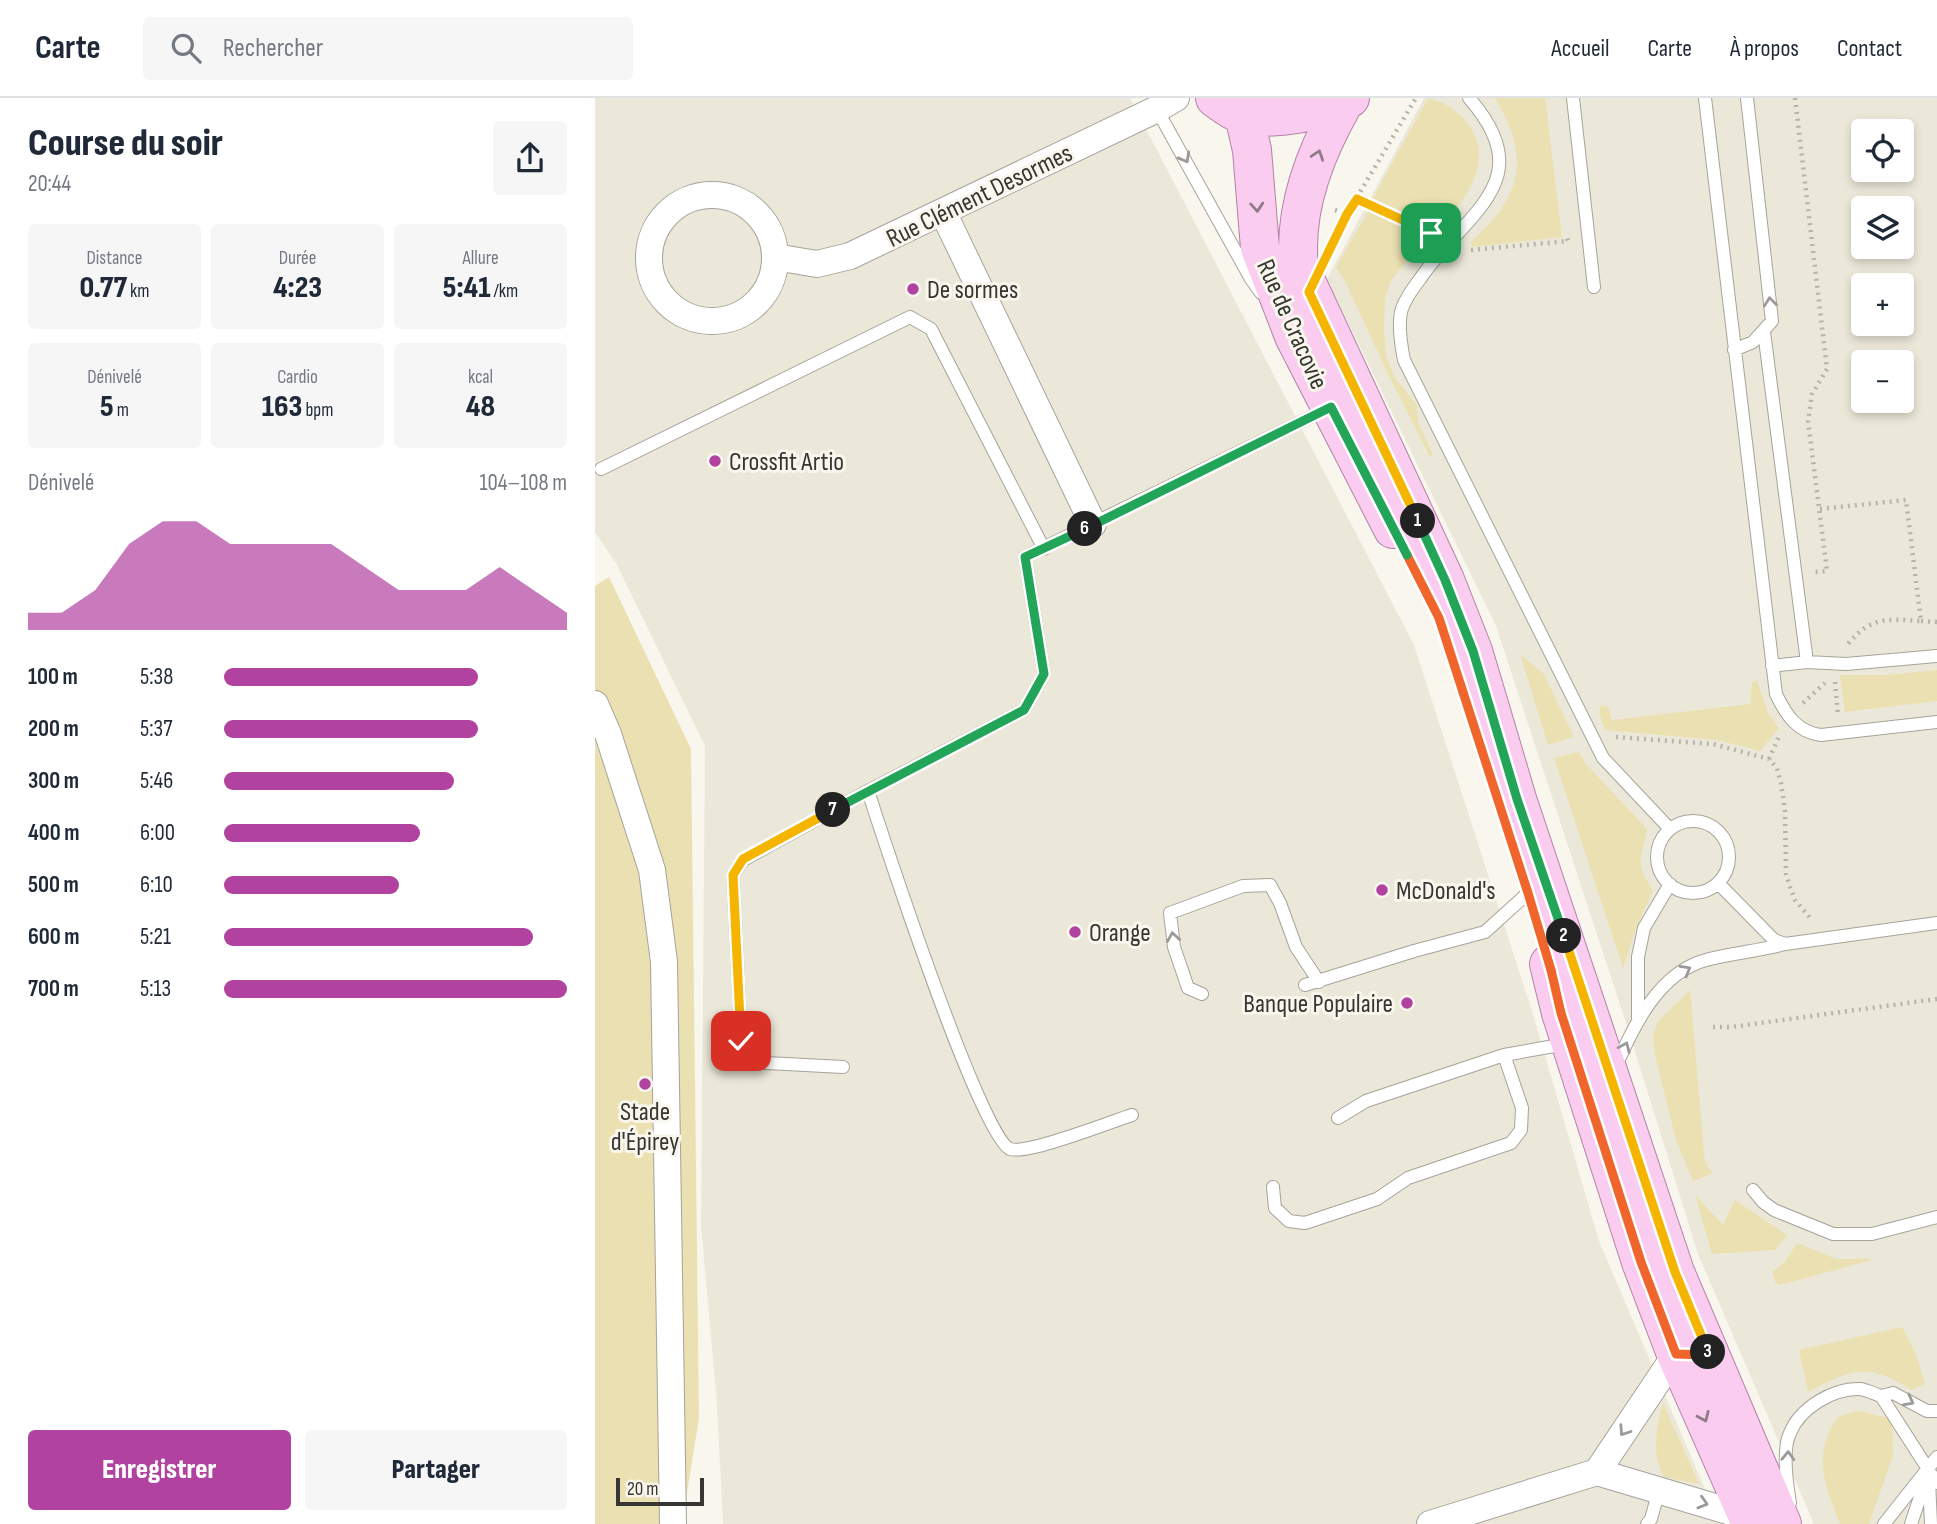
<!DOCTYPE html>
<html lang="fr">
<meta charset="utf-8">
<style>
:root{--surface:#fff;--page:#f6f6f7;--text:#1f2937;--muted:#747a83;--line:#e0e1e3;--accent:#b142a0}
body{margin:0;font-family:"Sofia Sans Condensed",sans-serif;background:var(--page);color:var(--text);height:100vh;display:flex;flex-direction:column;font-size:26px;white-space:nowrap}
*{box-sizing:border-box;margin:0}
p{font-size:23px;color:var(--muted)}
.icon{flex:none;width:38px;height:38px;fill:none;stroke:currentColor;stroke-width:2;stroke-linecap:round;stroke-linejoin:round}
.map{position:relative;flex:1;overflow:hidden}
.panel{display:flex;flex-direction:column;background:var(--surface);width:595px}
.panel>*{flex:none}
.fabs{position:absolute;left:1256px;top:21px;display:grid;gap:14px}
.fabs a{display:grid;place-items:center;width:63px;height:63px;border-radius:7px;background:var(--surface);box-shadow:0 4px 10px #0003;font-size:35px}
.scale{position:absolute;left:21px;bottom:18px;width:88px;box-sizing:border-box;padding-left:7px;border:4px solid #373632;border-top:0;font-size:19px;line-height:24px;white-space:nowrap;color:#373632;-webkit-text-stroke:5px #f9f7ed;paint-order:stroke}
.pin{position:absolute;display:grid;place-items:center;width:60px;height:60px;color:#fff;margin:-30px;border-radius:14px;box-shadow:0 4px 10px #0006}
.km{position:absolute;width:35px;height:35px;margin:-18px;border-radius:50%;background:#222;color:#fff;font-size:19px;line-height:35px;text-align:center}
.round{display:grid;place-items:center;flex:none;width:74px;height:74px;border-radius:7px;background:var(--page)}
.headline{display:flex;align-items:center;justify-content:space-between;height:119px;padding:0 28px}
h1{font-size:38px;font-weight:800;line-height:52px}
.figures{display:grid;grid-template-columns:repeat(3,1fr);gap:10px;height:119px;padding:7px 28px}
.figures div{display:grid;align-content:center;border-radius:7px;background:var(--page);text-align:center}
.figures b{font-size:30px;font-weight:800}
.figures small{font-size:19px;font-weight:400}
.figures p{font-size:19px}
.chart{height:196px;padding:14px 28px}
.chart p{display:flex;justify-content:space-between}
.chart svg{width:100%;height:126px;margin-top:7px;fill:var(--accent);opacity:.7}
.action{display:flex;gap:14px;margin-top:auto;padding:14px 28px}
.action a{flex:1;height:80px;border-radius:7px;background:var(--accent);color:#fff;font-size:28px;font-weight:800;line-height:80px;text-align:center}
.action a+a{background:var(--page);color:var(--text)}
ul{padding:0 28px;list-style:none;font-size:23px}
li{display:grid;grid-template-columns:112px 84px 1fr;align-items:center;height:52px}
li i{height:18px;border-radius:9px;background:var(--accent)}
header{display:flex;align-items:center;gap:42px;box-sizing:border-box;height:98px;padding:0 35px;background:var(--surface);border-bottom:2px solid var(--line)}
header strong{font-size:33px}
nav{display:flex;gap:38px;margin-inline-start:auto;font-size:24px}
.search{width:490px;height:63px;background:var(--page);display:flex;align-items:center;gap:18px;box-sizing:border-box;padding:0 24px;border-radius:7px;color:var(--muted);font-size:26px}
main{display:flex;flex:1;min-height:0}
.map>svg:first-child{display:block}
.built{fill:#ece8d9;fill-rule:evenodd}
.green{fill:#ebe0b1}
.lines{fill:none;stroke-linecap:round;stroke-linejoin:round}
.service-casing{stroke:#a5a39a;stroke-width:14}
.minor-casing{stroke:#a5a39a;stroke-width:28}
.primary-casing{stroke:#b382a7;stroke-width:40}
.path{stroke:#b5b3ac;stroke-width:4.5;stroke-dasharray:2 5;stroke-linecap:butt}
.service{stroke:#fff;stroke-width:12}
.minor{stroke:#fff;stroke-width:26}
.primary{stroke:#facdf0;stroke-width:38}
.oneway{stroke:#8f7a88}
.oneway2{stroke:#9b9a98}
.split-1-casing{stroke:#fff;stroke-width:14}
.split-2-casing{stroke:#fff;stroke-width:14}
.split-3-casing{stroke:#fff;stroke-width:14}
.split-4-casing{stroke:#fff;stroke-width:14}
.split-5-casing{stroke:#fff;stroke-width:14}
.split-6-casing{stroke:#fff;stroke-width:14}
.split-7-casing{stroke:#fff;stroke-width:14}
.split-8-casing{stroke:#fff;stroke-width:14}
.split-1{stroke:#f5b400;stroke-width:9}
.split-2{stroke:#22a559;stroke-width:9}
.split-3{stroke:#f5b400;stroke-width:9}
.split-4{stroke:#f0652b;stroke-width:9}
.split-5{stroke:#f0652b;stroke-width:9}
.split-6{stroke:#22a559;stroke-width:9}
.split-7{stroke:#22a559;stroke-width:9}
.split-8{stroke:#f5b400;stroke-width:9}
.poi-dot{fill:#b142a0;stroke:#f9f7ed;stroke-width:2.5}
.labels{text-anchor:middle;stroke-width:6;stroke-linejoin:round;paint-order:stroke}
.street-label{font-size:26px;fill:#373632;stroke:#f9f7ed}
.poi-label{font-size:26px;fill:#373632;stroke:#f9f7ed;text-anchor:start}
</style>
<header>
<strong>Carte</strong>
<div class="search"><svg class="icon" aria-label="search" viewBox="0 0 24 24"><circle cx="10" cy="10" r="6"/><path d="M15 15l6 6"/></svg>Rechercher</div>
<nav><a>Accueil</a><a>Carte</a><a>À propos</a><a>Contact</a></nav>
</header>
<main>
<section class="panel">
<div class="headline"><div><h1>Course du soir</h1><p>20:44</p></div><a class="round"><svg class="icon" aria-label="share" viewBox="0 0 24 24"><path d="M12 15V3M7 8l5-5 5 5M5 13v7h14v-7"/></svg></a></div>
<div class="figures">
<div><p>Distance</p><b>0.77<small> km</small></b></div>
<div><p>Durée</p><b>4:23</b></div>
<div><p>Allure</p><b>5:41<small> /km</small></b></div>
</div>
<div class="figures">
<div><p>Dénivelé</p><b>5<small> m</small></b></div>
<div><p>Cardio</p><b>163<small> bpm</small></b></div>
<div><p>kcal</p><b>48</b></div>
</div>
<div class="chart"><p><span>Dénivelé</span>104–108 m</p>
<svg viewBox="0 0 160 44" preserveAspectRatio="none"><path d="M0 44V38L10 38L20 30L30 14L40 6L50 6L60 14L70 14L80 14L90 14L100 22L110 30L120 30L130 30L140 22L150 30L160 38V44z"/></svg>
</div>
<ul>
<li><b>100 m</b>5:38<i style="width:74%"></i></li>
<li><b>200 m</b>5:37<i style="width:74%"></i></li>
<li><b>300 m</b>5:46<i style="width:67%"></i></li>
<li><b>400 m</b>6:00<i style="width:57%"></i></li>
<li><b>500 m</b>6:10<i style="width:51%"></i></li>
<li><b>600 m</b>5:21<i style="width:90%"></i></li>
<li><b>700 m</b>5:13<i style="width:100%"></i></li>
</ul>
<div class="action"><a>Enregistrer</a><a>Partager</a></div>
</section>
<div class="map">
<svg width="1342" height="1426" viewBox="0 0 1342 1426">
<rect width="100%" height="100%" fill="#f9f7ed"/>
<path class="built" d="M0 0H535L819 547 937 913 1004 1143 1125 1426H128L122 1307 106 1127 110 648 22 467 0 434Z
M829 0H1342V1426H1219L1103 1156 1032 928 901 528 732 181ZM1269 33H1307V72H1269ZM1269 110H1307V149H1269ZM1269 187H1307V226H1269ZM1269 264H1307V303H1269Z"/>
<path class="green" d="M833 0C849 4 863 12 873 26 900 61 872 104 843 130L778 100Z
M900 0H950L967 139 878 149 875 145C885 135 897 124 905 113 933 72 923 39 900 0Z
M774 112 830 141 797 181 790 199 789 232 791 258 800 280 822 307 823 324 838 357 835 359 792 274 750 183 741 169Z
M14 479 96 651 104 1320 87 1426H0V488Z
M925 556 949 576 979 639 953 647Z
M1342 572V603L1250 614 1245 577H1292Z
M1162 582 1173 615 1184 630 1165 653 1122 642 1010 632 1004 615 1006 607 1013 609 1017 622 1155 606 1157 585Z
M984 654 991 666 1052 731C1046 763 1039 762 1058 793L1041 830 1028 870 959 660Z
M1095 892 1110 1065 1118 1075 1098 1083 1081 1042 1060 957 1058 937 1063 923Z
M1100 1097 1128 1127 1140 1102 1192 1137 1180 1152 1117 1156Z
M1202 1145 1241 1161H1280L1185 1187 1180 1184 1177 1174 1190 1164Z
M1307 1229 1321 1256 1330 1286 1316 1292C1274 1264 1255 1271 1213 1294L1204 1252Z
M1068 1305 1104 1386 1069 1379C1056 1357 1061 1330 1068 1305Z
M1264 1313 1297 1321 1298 1357 1274 1426H1245C1234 1396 1221 1371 1232 1339 1240 1319 1243 1317 1264 1313Z"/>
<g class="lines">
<defs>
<path id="service" d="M874 0C948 84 869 115 825 181 818 190 809 202 806 214 803 229 806 247 809 262L1008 660 1075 731
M978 0 999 189
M1110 0 1181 596C1191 617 1202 634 1226 637L1342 624
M561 10 656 181 666 195
M1169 234 1212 564
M1139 252 1158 244 1177 223 1152 0
M6 371 315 219 336 231 449 451
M1177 568 1212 564 1251 566 1342 558
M273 693C288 739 386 1040 415 1051 432 1057 515 1024 537 1017
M1062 759a36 36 0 1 1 72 0a36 36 0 1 1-72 0Z
M1123 785 1179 842 1190 846 1342 825
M710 887 819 853 890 834 933 795
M607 896 593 890 579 849 575 815 648 788 675 787 685 805 701 849 724 884
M1043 920V859L1049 830 1075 786
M248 969 153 964 146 943 138 777 148 762 273 693 429 612 449 576 430 459 732 311
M1020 970C1039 928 1063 875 1111 862 1137 855 1164 853 1190 846
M743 1020 771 1003 909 957 959 948 970 953
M678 1089 680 1110 694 1123 710 1125 782 1101 813 1080 916 1045 926 1032 927 1010 909 957
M1158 1092 1168 1104 1179 1112 1238 1136H1277L1342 1119
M1286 1298 1298 1295 1332 1313H1342
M1334 1382 1336 1426
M1195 1405C1192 1387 1187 1351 1195 1335 1205 1310 1238 1290 1265 1291 1272 1292 1280 1296 1286 1298L1342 1385
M1052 1426 1056 1421 1064 1392
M1289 1426 1342 1359
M1316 1426 1332 1378"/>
<path id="minor" d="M54 160a63 63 0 1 1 126 0a63 63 0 1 1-126 0Z
M348 114 498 426
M180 159 222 166 255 158 562 11 581 0
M0 606 13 636 57 772 69 864 78 1426
M1002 1374 1081 1256
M835 1426 1002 1374 1153 1419"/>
<path id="primary" d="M620 0C628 6 639 14 648 17 669 23 738 13 755 0
M748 6C720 55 698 111 704 168L850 482 878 553 922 701 1080 1174 1187 1426
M649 17 657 52 665 150 699 238 798 431
M954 866 966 915 1046 1164 1081 1256 1156 1426"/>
</defs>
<use href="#service" class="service-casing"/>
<use href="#minor" class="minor-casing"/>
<use href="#primary" class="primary-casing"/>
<path class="path" d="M1200 0 1232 271 1217 296 1213 323 1232 473 1220 474
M762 101 836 135
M740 112 752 116
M739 143 752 116 821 0
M876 152 973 143 972 140
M1225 411 1311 402 1326 523C1293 521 1276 518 1253 546
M1326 523 1342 524
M1240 584 1243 617
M1208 605 1230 585
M1021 639 1118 646 1174 661 1182 670 1186 685 1190 713 1191 776 1195 789 1200 802 1216 821
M1174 661 1185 636
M1118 929H1136L1342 901"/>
<use href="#service" class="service"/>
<use href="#minor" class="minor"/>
<use href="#primary" class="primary"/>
</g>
<defs><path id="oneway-chevron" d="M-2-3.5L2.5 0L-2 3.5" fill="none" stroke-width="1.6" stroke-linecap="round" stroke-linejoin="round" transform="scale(1.75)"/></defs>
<g class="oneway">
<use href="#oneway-chevron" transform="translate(723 57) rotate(-72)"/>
<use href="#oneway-chevron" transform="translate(662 109) rotate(86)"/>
<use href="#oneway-chevron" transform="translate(1109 1319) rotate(66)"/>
</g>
<g class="oneway2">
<use href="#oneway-chevron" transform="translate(590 60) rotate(61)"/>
<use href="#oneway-chevron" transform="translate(1175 204) rotate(-96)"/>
<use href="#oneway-chevron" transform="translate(578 839) rotate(-99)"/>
<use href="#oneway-chevron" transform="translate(1091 872) rotate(-30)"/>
<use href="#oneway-chevron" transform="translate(1030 949) rotate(-66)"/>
<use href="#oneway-chevron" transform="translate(1314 1303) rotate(28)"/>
<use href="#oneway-chevron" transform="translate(1029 1333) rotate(124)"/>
<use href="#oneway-chevron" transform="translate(1193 1358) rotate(-88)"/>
<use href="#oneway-chevron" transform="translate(1108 1405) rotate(17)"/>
</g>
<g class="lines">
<defs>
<path id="split-1" d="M823 423 714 194 752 116 762 101 836 135"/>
<path id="split-2" d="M823 423 850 482 878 553 922 701 969 838"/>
<path id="split-3" d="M969 838 1080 1174 1113 1254"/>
<path id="split-4" d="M956 872 966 915 1046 1164 1081 1256 1114 1257 1113 1254"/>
<path id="split-5" d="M812 457 844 520 933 795 956 872"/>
<path id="split-6" d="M490 431 736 309 812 457"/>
<path id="split-7" d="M238 712 429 612 449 576 430 459 490 431"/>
<path id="split-8" d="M146 943 138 777 148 761 238 712"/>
</defs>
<use href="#split-1" class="split-1-casing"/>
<use href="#split-2" class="split-2-casing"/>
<use href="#split-3" class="split-3-casing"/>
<use href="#split-4" class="split-4-casing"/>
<use href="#split-5" class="split-5-casing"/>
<use href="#split-6" class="split-6-casing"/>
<use href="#split-7" class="split-7-casing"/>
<use href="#split-8" class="split-8-casing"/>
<use href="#split-1" class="split-1"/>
<use href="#split-2" class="split-2"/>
<use href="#split-3" class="split-3"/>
<use href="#split-4" class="split-4"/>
<use href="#split-5" class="split-5"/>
<use href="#split-6" class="split-6"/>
<use href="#split-7" class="split-7"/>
<use href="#split-8" class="split-8"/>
</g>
<g class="poi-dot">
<circle cx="318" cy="191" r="7"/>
<circle cx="120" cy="363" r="7"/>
<circle cx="787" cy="792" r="7"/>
<circle cx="480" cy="834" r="7"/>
<circle cx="812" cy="905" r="7"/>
<circle cx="50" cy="986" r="7"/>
</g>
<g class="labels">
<g class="street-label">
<text transform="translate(384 97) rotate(-26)" y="9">Rue Clément Desormes</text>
<text transform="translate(698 226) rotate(66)" y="9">Rue de Cracovie</text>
</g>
<g class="poi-label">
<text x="332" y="200">De sormes</text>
<text x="134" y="372">Crossfit Artio</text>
<text x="801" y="801">McDonald's</text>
<text x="494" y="843">Orange</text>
<text x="798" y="914" text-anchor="end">Banque Populaire</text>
<text x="50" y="1022" text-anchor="middle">Stade<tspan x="50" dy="30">d'Épirey</tspan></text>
</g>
</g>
</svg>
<div class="fabs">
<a><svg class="icon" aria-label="locate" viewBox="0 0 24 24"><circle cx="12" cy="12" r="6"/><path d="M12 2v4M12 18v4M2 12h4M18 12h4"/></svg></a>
<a><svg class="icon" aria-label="layers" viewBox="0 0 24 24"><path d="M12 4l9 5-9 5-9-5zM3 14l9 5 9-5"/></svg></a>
<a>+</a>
<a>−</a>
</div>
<div class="scale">20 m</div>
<div class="pin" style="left:836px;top:135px;background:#1e9e55"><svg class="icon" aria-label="arrive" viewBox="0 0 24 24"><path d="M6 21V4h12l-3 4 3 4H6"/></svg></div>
<div class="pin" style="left:146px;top:943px;background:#d93025"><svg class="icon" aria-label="check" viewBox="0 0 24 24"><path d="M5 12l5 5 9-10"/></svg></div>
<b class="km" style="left:823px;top:423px">1</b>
<b class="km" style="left:969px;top:838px">2</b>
<b class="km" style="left:1113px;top:1254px">3</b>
<b class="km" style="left:490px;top:431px">6</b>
<b class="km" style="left:238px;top:712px">7</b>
</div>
</main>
